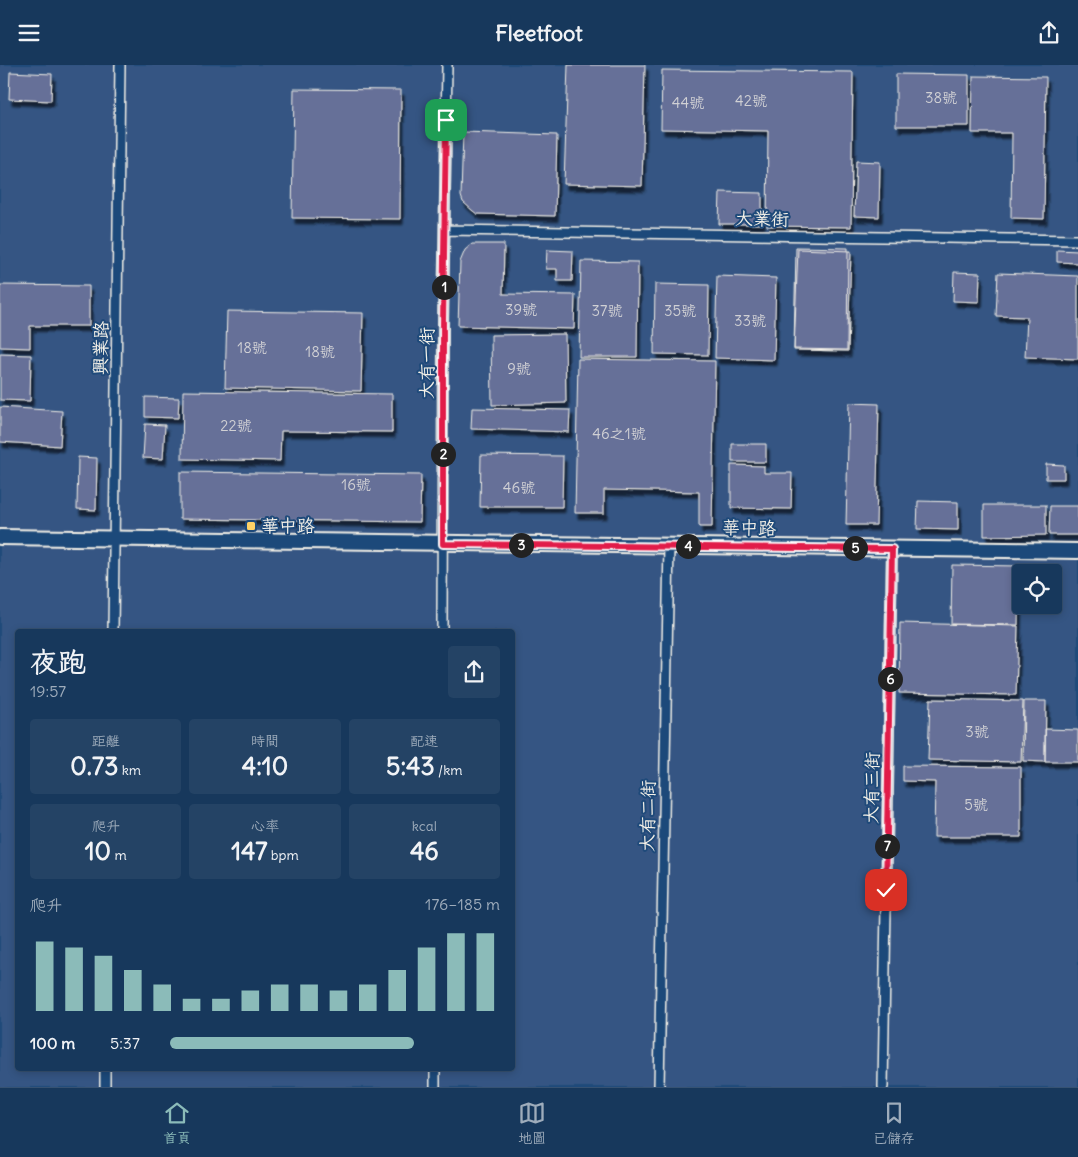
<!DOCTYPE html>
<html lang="zh-TW">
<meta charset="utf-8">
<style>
:root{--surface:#17385c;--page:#244365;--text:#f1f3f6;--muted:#9eacbb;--line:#365272;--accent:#8bbbb9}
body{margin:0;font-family:Delius,"LXGW WenKai TC",sans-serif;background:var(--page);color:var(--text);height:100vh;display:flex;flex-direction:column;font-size:19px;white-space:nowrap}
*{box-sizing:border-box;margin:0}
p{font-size:16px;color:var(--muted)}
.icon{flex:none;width:28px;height:28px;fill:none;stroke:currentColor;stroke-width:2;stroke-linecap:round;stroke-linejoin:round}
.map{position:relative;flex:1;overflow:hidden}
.side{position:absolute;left:15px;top:564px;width:500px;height:442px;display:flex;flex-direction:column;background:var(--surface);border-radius:5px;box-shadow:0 2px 8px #0003,0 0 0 1px var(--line)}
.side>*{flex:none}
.buttons{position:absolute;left:1012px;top:499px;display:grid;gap:10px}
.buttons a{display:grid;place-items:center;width:50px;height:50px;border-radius:5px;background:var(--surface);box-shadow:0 2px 8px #0003,0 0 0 1px var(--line);font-size:25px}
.pin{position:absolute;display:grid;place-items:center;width:42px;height:42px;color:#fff;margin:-21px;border-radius:10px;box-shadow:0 2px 8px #0006}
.km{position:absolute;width:25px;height:25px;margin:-12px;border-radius:50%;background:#222;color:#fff;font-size:14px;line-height:25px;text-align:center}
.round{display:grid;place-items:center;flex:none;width:52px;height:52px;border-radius:5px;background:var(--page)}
.summary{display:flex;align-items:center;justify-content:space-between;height:85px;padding:0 15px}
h1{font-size:28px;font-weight:700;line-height:38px}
.figures{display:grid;grid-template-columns:repeat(3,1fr);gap:8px;height:85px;padding:5px 15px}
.figures div{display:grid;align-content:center;border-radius:5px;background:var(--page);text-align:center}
.figures b{font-size:25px;font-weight:700}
.figures small{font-size:14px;font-weight:400}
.figures p{font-size:14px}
.chart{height:140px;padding:10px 15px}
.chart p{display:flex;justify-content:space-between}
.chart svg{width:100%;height:90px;margin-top:5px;stroke:var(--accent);stroke-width:6}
ul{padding:0 15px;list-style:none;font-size:16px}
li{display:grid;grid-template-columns:80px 60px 1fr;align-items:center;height:38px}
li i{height:12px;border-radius:6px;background:var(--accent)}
header{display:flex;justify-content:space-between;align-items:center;height:65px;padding:0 15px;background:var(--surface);font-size:22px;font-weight:700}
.tab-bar{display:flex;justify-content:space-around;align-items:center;height:70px;border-top:1px solid var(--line);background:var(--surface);font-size:14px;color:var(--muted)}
.tab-bar a{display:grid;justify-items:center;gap:2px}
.tab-bar .current{color:var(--accent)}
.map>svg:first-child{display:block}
.built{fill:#345583;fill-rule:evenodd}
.building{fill:#666f98;stroke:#f4f1e8;filter:url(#shadow)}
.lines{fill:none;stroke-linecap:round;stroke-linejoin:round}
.street-casing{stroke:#f4f1e8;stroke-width:12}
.secondary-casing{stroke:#f4f1e8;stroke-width:18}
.street{stroke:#1f4a7a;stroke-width:9}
.secondary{stroke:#1f4a7a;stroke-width:14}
.route-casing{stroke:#fff;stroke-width:10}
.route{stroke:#e11d48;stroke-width:6}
.poi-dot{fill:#ffd166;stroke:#1f4a7a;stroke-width:2}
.labels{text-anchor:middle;stroke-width:4;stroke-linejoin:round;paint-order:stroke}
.number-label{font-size:15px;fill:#d0d0d4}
.street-label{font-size:18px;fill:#f4f1e8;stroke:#1f4a7a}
.poi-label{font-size:18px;fill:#f4f1e8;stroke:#1f4a7a;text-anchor:start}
</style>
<header><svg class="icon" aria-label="menu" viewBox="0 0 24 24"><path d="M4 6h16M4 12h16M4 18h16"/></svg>Fleetfoot<svg class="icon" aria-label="share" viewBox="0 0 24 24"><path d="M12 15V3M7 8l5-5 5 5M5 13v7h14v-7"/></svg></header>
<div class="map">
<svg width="1078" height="1022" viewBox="0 0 1078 1022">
<defs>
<filter id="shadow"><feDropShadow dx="3" dy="5.5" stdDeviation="1" flood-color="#0009"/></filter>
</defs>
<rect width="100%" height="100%" fill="#1f4a7a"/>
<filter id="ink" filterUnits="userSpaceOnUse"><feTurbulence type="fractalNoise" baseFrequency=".02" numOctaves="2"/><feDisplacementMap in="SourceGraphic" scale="10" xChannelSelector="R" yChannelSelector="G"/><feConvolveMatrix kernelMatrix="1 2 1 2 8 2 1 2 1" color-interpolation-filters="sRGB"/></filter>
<g filter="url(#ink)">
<path class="built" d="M0 0H1078V1022H0ZM1021 508H1054V540H1021ZM18 566H512V1004H18Z"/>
<path class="building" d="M568 0H645L642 121 564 119Z
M662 5 853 7 851 162 767 161 768 66 661 64Z
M10 7 52 9 51 36 9 34Z
M896 9 969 10V61H896Z
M973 11 1046 12 1044 154 1011 153 1012 68H972Z
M294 24 401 25 400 154 292 153Z
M463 67 557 70 555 151 477 149 473 146 463 137 461 131Z
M856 96 880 97 879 152 854 151Z
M720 127 762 128V159H719Z
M472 179H504L503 229 575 230 574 264 458 261 460 197 465 185Z
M796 182 848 183 847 285 794 284Z
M798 184 851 186 848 286 794 285Z
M547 185 573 186 572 216H557V204H546Z
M1057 185 1078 186V198L1057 197Z
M581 196 638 197 637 292H579Z
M954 207 980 208 979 237 953 236Z
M998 208 1078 211V294L1025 292 1027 252 996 251Z
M717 211 776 213 774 295 715 293Z
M655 219 709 220 708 290 654 289Z
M0 220 89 221V261H30V283L0 282Z
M227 246 363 248 361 326 225 323Z
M565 269 566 338 492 340 491 270Z
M0 289 31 290 30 336 0 335Z
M578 294 715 296 712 462H699V427L604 425V448H575Z
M183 326 392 329V367L281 366 280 396 182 394Z
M145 332 179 333 178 353 145 352Z
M849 338 879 339 876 460H846Z
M0 342 62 346 60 381 0 377Z
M472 343 570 345 569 367 471 364Z
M145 359 165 360 163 394 143 393Z
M732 379H766V397H732Z
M481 390 563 391 562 442H480Z
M78 392 97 393 96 445 77 444Z
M1046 399 1064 400V414H1046Z
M731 400 764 401V408H792L791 444 731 443Z
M180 407 421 410 420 457 180 454Z
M918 436 958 437V465L917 464Z
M984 440H1046V470L984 471Z
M1050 441H1078V470H1049Z
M952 500 1019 501 1018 560 951 559Z
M900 558 1018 561 1016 630 899 628Z
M930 634 1023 636 1021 697 928 695Z
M1024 636H1046L1045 697 1023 696Z
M1045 664 1078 665V697H1045Z
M903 701 1021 702V772H934L935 717 903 716Z"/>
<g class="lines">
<defs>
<path id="street" d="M445 165 1078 175
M113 566 120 0
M442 566 443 260 447 0
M105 1022V1004
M435 1022V1004
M659 1022 669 481
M883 1022 892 484"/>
<path id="secondary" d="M0 472 1078 486"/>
</defs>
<use href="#street" class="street-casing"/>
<use href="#secondary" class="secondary-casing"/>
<use href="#street" class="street"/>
<use href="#secondary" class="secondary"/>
</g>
</g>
<g class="lines" filter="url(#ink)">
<defs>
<path id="route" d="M446 55 443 260V479L892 484 886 825"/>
</defs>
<use href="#route" class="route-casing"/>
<use href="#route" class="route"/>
</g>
<rect class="poi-dot" x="246" y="456" width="10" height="10" rx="2.5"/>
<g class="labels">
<g class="number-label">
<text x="941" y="38">38號</text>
<text x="751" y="41">42號</text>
<text x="688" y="43">44號</text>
<text x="521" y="250">39號</text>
<text x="607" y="251">37號</text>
<text x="680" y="251">35號</text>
<text x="750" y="261">33號</text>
<text x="252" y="288">18號</text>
<text x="320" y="292">18號</text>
<text x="519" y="309">9號</text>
<text x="236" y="366">22號</text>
<text x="619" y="374">46之1號</text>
<text x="356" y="425">16號</text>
<text x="519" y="428">46號</text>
<text x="977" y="672">3號</text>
<text x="976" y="745">5號</text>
</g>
<g class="street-label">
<text transform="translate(762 154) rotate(1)" y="6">大業街</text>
<text transform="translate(101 283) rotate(-89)" y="6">興業路</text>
<text transform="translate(427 298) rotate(-90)" y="6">大有一街</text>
<text transform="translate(749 463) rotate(1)" y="6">華中路</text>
<text transform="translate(872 723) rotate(-89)" y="6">大有三街</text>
<text transform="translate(648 751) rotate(-89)" y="6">大有二街</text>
</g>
<g class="poi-label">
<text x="261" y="467">華中路</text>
</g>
</g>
</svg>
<div class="buttons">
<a><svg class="icon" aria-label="locate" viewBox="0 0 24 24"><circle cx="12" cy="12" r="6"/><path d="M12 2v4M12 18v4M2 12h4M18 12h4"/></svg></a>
</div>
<div class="pin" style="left:446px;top:55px;background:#1e9e55"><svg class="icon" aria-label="arrive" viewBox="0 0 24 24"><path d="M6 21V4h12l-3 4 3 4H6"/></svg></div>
<div class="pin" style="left:886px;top:825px;background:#d93025"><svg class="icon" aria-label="check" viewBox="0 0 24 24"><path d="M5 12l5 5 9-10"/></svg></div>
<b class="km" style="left:444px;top:222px">1</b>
<b class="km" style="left:443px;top:389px">2</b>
<b class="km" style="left:521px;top:480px">3</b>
<b class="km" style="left:688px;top:481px">4</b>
<b class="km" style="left:855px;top:483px">5</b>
<b class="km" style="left:890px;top:614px">6</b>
<b class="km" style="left:887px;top:781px">7</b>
<section class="side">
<div class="summary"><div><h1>夜跑</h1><p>19:57</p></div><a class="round"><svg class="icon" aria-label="share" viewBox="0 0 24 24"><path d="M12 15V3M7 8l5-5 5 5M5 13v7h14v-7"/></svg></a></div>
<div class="figures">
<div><p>距離</p><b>0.73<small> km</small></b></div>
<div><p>時間</p><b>4:10</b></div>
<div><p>配速</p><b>5:43<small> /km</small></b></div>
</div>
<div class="figures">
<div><p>爬升</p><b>10<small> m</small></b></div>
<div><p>心率</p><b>147<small> bpm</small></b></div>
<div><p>kcal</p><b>46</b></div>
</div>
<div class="chart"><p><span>爬升</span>176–185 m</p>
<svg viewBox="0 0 160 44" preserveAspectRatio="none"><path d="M5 44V10M15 44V13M25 44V17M35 44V24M45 44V31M55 44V38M65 44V38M75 44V34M85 44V31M95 44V31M105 44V34M115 44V31M125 44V24M135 44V13M145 44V6M155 44V6"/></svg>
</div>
<ul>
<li><b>100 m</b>5:37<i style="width:74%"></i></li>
</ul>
</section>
</div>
<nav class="tab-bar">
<a class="current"><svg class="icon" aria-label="home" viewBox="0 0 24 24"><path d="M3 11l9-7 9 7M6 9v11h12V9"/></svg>首頁</a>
<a><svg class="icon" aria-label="map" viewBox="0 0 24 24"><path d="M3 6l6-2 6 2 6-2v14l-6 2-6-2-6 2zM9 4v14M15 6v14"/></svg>地圖</a>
<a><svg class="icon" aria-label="saved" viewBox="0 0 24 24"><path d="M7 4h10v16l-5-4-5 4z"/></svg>已儲存</a>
</nav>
